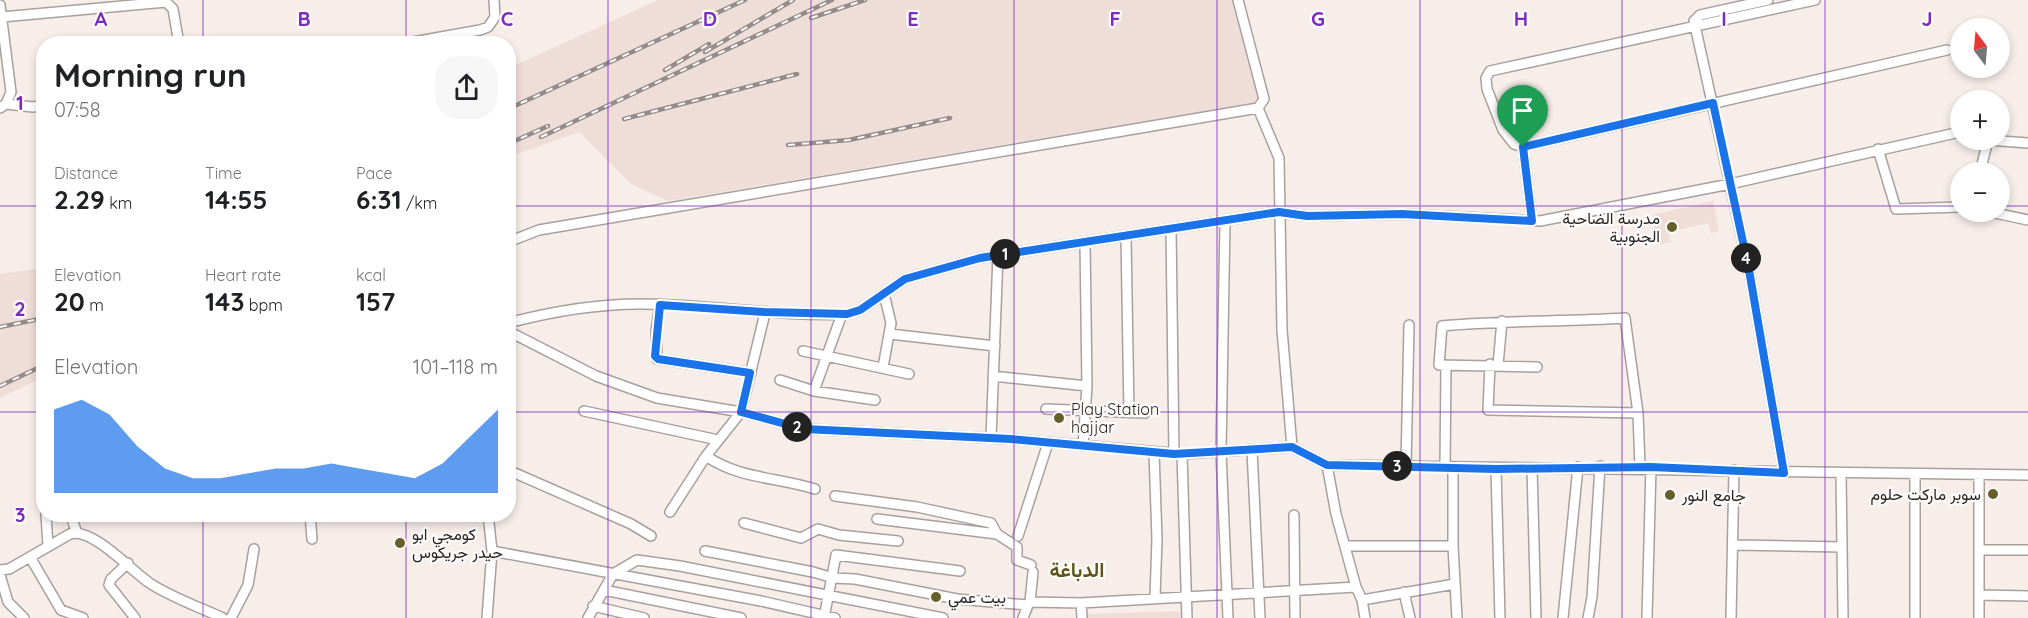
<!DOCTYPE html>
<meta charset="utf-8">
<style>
:root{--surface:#fff;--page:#f6f6f6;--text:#202124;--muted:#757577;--accent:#1a73e8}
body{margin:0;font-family:Quicksand,Vazirmatn,sans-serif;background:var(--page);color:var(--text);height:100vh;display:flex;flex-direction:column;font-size:22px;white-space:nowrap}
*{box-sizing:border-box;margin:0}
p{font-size:20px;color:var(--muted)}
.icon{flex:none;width:33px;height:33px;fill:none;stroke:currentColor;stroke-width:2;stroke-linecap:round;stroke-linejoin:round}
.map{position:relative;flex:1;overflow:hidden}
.details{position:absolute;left:36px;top:36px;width:480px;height:486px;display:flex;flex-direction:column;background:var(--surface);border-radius:24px;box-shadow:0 3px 9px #0003}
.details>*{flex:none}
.needle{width:39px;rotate:344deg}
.buttons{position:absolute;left:1950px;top:18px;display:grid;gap:12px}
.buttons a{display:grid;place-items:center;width:60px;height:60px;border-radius:50%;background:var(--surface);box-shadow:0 3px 9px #0003;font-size:30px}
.pin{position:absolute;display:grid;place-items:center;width:51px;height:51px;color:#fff;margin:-62px -26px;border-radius:50% 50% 50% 0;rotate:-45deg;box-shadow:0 0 6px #0007}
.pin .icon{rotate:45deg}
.km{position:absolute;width:30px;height:30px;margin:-15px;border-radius:50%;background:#222;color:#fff;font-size:16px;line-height:30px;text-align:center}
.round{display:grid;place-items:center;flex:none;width:63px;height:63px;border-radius:24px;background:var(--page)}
.summary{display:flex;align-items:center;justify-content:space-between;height:102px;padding:0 18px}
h1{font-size:33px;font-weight:700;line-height:45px}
.metrics{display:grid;grid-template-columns:repeat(3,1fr);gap:9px;height:102px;padding:6px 18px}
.metrics div{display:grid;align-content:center}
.metrics b{font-size:26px;font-weight:700}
.metrics small{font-size:16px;font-weight:400}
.metrics p{font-size:16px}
.chart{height:168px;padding:12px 18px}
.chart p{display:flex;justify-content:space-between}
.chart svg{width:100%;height:108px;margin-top:6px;fill:var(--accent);opacity:.7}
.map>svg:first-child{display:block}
.built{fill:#efddd7}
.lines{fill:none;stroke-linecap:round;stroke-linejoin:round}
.minor-casing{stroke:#a9a09d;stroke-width:12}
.minor{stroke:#fff;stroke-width:9}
.rail-casing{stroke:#938c8a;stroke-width:4.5}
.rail{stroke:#fefcfb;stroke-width:2;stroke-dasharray:7;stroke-linecap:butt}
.route-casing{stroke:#fff;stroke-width:12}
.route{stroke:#1a73e8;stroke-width:8}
.grid{fill:none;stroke:#7b2cbf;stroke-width:1.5;stroke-opacity:0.55}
.poi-dot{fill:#665f2c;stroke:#fefcfb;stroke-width:2}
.labels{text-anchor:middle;stroke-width:4.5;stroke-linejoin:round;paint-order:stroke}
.poi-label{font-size:16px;fill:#282423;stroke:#fefcfb;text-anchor:start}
.quarter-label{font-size:20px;font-weight:bold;fill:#5e5619;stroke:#fefcfb}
.grid-label{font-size:20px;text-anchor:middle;font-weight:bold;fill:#7b2cbf;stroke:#fefcfb;stroke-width:4.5;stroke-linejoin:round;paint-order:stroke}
</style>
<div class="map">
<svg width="2028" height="618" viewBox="0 0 2028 618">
<rect width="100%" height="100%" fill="#f7ede9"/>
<path class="built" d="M658 0H1233L1258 97 1253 103 668 201 631 184 579 132 509 157V68Z
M1713 201 1719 231 1711 233 1708 223 1669 232 1670 242 1658 245 1652 215Z
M43 268V377L0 398V274Z
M1185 611V618H1088V614Z"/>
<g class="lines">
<defs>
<path id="minor" d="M1238 0 1264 99 1258 108 1279 158 1282 330 1292 447
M1768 0 1700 15 1694 21 1749 270 1784 473
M0 5 11 92 6 104 0 108
M2 17 166 2 173 9 179 44
M402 44 480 30 488 27 495 17 494 0
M6 104 33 107 44 105
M1523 147 1947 50
M1878 149 1896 209 1960 207
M1980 172 1988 140 2028 143
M1990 212 2028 220
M1225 221 1221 452 1228 618
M1532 221 1523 147 1514 144 1503 130 1487 89 1486 78 1490 71 1815 0
M1171 229 1174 454
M1126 236 1129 413
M508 242 539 230 1258 108
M660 305 656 331 657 359 751 373
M508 323C550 312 597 304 640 304 709 304 778 317 847 314L860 310 905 279 980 258 1279 212 1307 216 1402 214 1540 221 1730 184 1960 132
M508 331 596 376 657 398 741 412 804 429 1011 439 1182 454 1292 447 1327 465 2028 475
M890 334 995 346
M803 351 909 374
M1490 364 1488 410 1638 413
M1498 365 1502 321
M883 367 891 323 884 294
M1537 367 1439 365 1442 326C1503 320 1564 322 1625 318L1638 413 1640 467
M993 376 1087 386
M780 380 814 391 875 400
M814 391 842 314
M1046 409 1145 413
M584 411 718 440
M991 438 998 255
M1083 446 1087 386 1085 242
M1252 450 1260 618
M1154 452 1157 539 1155 597
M1182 454 1187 618
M706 456C739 479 777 477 815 489
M1327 465 1336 514 1356 587 1362 600 1365 618
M1406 466 1409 325
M1445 467 1446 365
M1453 468V546L1457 618
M1532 468 1536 618
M1496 469 1500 618
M508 470 631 524 651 536
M1841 473 1843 618
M1915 474V618
M835 496 917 507 991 523 997 534 1017 547V560L1031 565
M670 512 706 456 741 412 765 313
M46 514 48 546
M70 514 77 533
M310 514 312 539
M1294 515 1295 618
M877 519 997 534
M744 523 801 538 818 529 839 535 898 541
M1018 536 1048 443
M1733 545 1842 547
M1346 546H1453
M1979 550H2028
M492 551 761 601 835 618
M705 551 813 572 833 578 855 579 957 599 1028 605 1023 618
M30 557 61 610 83 618
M128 563 111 579 109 585 135 618
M0 570 9 569 70 534C93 527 132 572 151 584 173 598 199 607 223 618
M0 575 8 602 24 618
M604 590 741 618
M1404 592 1410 618
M1979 595 2028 596
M1362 600 1455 584
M1030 602 1033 572
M1081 603 1082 618
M1028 605 1030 602 1081 603 1356 587
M593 606 644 618
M231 618 248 585 254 549
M487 618 492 551 488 514
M588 618 613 574 637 560 680 566 943 618
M824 618 836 555 960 571
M1563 618 1578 467
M1588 618 1592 597 1600 466
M1647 618 1651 467
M1731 618 1734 470
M1979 618V475"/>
</defs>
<use href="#minor" class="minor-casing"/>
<use href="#minor" class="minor"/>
<defs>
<path id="rail" d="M811 18 865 0
M705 52 793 0
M665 70 709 44
M508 109 745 0
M624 119 797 74
M541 137 832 0
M508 144 548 126
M788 145 849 140 950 118
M0 327 44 318
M0 386 44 365"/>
</defs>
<use href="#rail" class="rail-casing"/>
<use href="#rail" class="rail"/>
</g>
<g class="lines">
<defs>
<path id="route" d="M1713 103 1749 270 1784 473 1651 467 1496 469 1327 465 1292 447 1174 454 1011 439 804 429 741 412 750 373 658 359 655 356 660 305 765 312 847 314 860 310 905 279 980 258 1279 212 1307 216 1402 214 1532 221 1523 147Z"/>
</defs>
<use href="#route" class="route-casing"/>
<use href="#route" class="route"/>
</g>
<path class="grid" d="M203 0V44M406 0V44M608 0V618M811 0V618M1014 0V618M1217 0V618M1420 0V618M1622 0V618M1825 0V618M0 206H44M508 206H1960M2000 206H2028M0 412H44M508 412H2028M203 514V618M406 514V618"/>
<g class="poi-dot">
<circle cx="1672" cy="227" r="6"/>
<circle cx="1059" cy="418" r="6"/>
<circle cx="1993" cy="494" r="6"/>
<circle cx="1670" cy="495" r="6"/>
<circle cx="400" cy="543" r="6"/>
<circle cx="936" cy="597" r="6"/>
</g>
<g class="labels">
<g class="poi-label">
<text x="1660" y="224" text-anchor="end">مدرسة الضاحية<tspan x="1660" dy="18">الجنوبية</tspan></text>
<text x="1071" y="415">Play Station<tspan x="1071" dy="18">hajjar</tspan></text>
<text x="1981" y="500" text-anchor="end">سوبر ماركت حلوم</text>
<text x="1682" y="501">جامع النور</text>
<text x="412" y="540">كومجي ابو<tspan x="412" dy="18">حيدر جريكوس</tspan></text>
<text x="948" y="603">بيت عمي</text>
</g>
<g class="quarter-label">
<text x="1077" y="577">الدباغة</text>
</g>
</g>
<g class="grid-label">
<text x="101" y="26">A</text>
<text x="304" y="26">B</text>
<text x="507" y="26">C</text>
<text x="710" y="26">D</text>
<text x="913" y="26">E</text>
<text x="1115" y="26">F</text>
<text x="1318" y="26">G</text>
<text x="1521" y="26">H</text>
<text x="1724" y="26">I</text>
<text x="1927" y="26">J</text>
<text x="20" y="110">1</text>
<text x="20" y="316">2</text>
<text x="20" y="522">3</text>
</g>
</svg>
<div class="buttons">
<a><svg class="needle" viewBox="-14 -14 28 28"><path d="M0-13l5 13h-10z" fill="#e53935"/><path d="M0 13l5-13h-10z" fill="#757577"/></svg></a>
<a>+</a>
<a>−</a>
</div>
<div class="pin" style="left:1523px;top:147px;background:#1e9e55"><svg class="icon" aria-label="arrive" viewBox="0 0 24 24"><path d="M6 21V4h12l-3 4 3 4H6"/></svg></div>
<b class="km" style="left:1005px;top:254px">1</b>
<b class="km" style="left:797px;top:427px">2</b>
<b class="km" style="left:1397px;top:466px">3</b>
<b class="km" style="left:1746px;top:258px">4</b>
<section class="details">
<div class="summary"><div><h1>Morning run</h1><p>07:58</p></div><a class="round"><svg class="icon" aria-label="share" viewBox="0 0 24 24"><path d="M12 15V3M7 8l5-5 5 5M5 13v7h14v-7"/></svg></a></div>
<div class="metrics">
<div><p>Distance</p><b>2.29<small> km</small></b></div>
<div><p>Time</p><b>14:55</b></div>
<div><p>Pace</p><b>6:31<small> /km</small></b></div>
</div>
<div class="metrics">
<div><p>Elevation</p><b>20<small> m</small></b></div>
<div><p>Heart rate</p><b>143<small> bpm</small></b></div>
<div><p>kcal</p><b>157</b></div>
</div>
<div class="chart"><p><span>Elevation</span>101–118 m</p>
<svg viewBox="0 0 160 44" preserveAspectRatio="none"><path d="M0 44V10L10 6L20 12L30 25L40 34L50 38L60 38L70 36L80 34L90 34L100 32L110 34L120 36L130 38L140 32L150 21L160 10V44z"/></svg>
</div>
</section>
</div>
